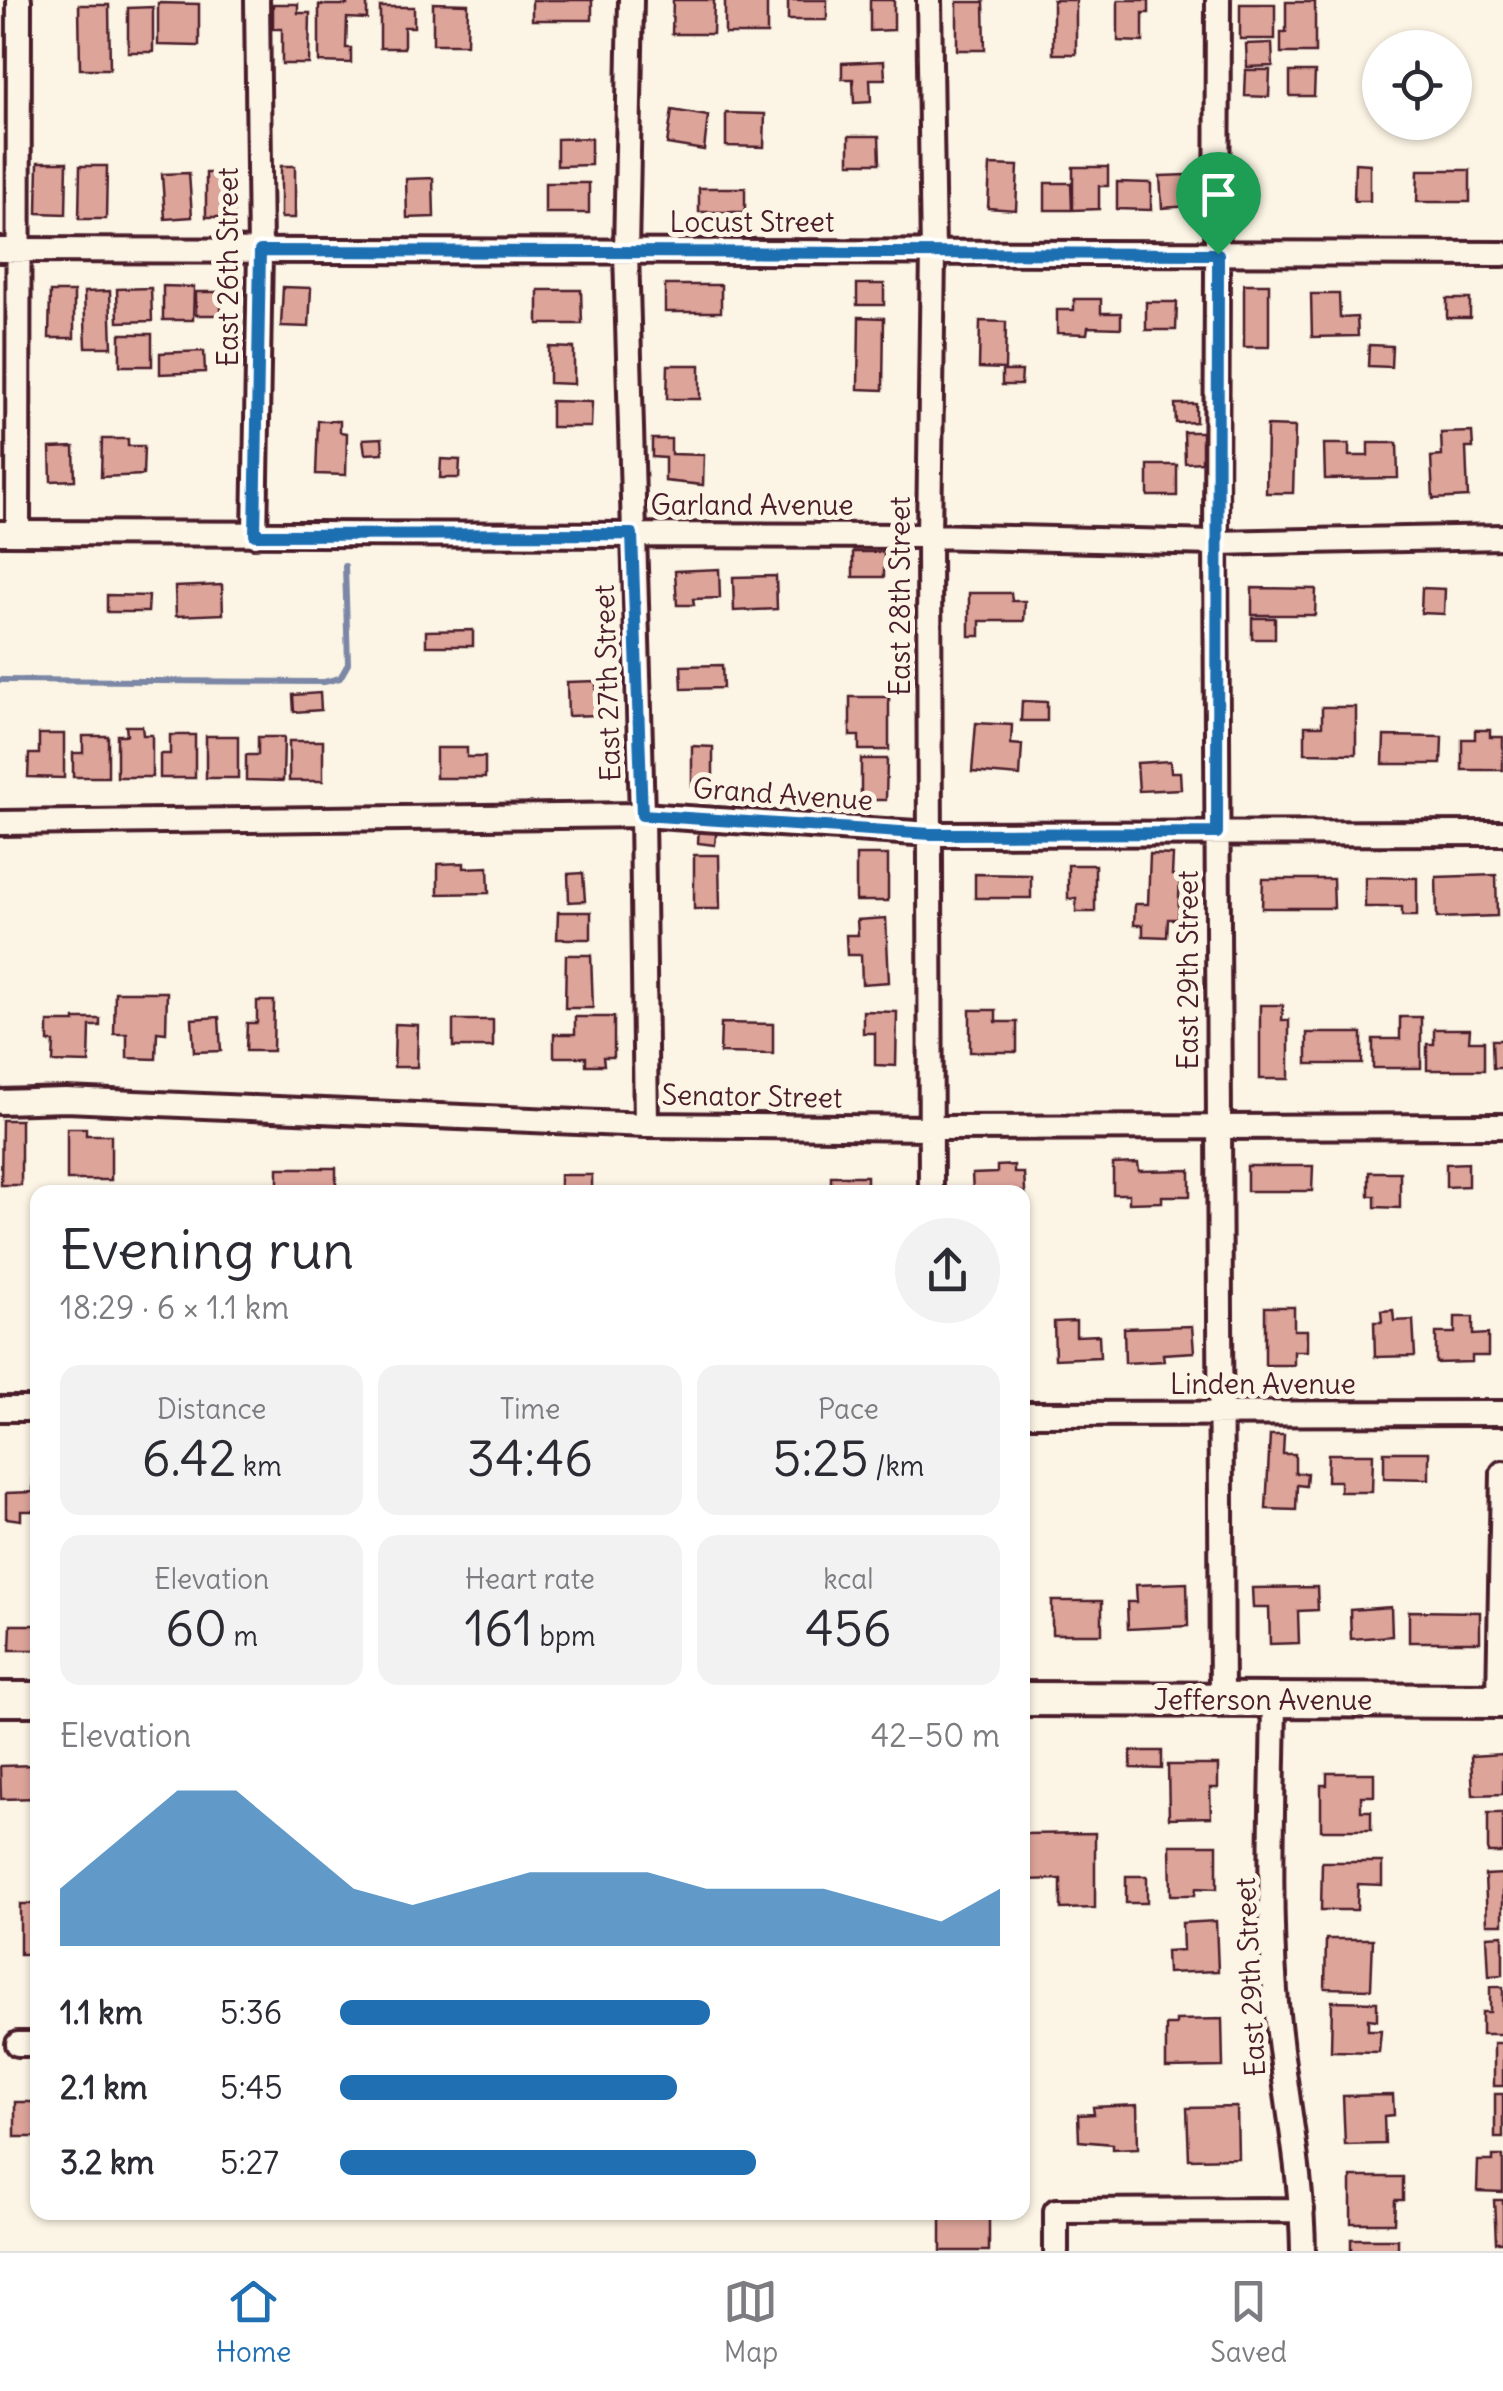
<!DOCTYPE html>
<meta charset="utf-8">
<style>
:root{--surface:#fff;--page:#f2f2f3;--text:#2b2b33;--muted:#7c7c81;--line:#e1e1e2;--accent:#1f6fb2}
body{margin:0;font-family:Delius,sans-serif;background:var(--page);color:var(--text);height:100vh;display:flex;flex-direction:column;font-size:38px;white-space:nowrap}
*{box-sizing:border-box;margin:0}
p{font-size:32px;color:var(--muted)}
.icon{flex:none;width:55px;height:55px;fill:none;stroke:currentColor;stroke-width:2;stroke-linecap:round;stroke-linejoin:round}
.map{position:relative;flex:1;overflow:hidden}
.drawer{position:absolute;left:30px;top:1185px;width:1000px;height:1035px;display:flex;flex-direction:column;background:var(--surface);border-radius:20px;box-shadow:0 2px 8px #0004}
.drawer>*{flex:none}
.fabs{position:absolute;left:1362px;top:30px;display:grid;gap:20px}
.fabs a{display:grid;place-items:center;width:110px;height:110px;border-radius:50%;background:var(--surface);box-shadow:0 2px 8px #0004;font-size:50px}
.pin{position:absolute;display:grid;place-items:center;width:85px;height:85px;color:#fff;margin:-102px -42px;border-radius:50% 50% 50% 0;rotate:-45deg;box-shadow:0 0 10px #0007}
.pin .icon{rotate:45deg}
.round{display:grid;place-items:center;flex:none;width:105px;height:105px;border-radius:52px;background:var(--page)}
.summary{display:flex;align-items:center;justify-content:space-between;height:170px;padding:0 30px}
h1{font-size:55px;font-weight:600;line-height:75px}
.stats{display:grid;grid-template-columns:repeat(3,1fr);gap:15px;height:170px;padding:10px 30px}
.stats div{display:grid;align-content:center;border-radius:20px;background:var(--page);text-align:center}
.stats b{font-size:50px;font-weight:600}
.stats small{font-size:28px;font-weight:400}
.stats p{font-size:28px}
.chart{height:280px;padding:20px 30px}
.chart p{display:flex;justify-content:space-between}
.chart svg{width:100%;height:180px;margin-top:10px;fill:var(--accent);opacity:.7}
ul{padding:0 30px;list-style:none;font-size:32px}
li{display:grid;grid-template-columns:160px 120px 1fr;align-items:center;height:75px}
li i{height:25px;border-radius:12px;background:var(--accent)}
.tab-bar{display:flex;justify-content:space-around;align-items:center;height:140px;border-top:2px solid var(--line);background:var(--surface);font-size:28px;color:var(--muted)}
.tab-bar a{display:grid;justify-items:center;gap:5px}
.tab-bar .active{color:var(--accent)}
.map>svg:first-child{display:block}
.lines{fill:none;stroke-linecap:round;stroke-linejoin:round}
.stream{stroke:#7c87a6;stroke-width:6}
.building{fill:#dda49a;stroke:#4a1f2b;stroke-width:2.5}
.street-casing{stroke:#4a1f2b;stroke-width:30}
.secondary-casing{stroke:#4a1f2b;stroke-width:40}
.street{stroke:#fcf5e5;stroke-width:22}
.secondary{stroke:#fcf5e5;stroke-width:32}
.route-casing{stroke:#fff;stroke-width:20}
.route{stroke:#1f6fb2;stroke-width:12}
.labels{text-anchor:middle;stroke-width:10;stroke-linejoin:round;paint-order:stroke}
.street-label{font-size:28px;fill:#4a1f2b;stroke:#fcf5e5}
</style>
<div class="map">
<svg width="1503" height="2251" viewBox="0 0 1503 2251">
<rect width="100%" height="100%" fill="#fcf5e5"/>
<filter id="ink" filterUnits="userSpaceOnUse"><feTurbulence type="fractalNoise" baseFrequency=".01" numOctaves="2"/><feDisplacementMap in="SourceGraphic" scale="20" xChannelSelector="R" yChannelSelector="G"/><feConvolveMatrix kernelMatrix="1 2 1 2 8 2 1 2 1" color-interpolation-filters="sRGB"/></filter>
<g filter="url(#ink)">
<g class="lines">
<path class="stream" d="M0 680 324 682 340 678 348 664 345 566"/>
</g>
<path class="building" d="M347 0H367V19L347 18 346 48H351V63L319 62V5H347Z
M532 0H592V20H532Z
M673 0H714L713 34H672Z
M725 0H767V34H725Z
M788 0H827V20H788Z
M870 0H894V30L870 31Z
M1053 0H1076V54H1053Z
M1118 0H1149V13H1143V42L1118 41Z
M957 2H984L985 50H957Z
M1286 2H1315V53H1281V32H1286Z
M158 3 199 4V46L158 45Z
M433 3 468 4 467 44H433Z
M273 4H298V13H310L309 64H282V29H273Z
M1240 4H1275V39H1240Z
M79 5H109L110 69H80Z
M153 7V52H128V8Z
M380 7H414V27H404V48H380Z
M1272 43 1273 66 1247 67 1246 44Z
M884 61 885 79H870L871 102 854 103 853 79H842V63Z
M1246 70H1270L1269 97 1245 96Z
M1290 72H1315L1314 96H1290Z
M672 110 708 116 704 150 667 144Z
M726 113 765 114 764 147 726 146Z
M849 136H879L880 163H849Z
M591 138V165L557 166V139Z
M38 162H67L66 214 37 213Z
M1355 163 1370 164V201H1354Z
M990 165 1018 166 1016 210 988 208Z
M80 166H107L106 219H79Z
M281 166H295V218H281Z
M1073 167H1108V186H1099V209L1073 210Z
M1418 170H1470V202H1417Z
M189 173 192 217 165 219 162 174Z
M206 173H234V217H206Z
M1188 175 1190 206 1162 208 1160 176Z
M433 178 434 217 407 218 406 179Z
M1117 182 1151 183V210L1117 209Z
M545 183H589V213H545Z
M1045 183H1071L1072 210H1045Z
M699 188H745V212H699Z
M857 284H884V305H857Z
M1244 284H1269V347H1244Z
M665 285H721V312H665Z
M163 286 194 287 193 320H163Z
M283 287 311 288 309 327 281 326Z
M151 288 152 321 118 322 117 289Z
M538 290H581L582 324H538Z
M110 291 112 347H86L84 292Z
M50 292H74V338H49Z
M196 292H221V315H196Z
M1311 294H1339L1340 318 1357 317 1358 336 1312 337Z
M1074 299H1101V313H1121V328L1088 327 1087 334 1057 333V310H1074Z
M1447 299H1470V318H1447Z
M1146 302H1177L1176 330H1146Z
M859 317 884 318 883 390 858 389Z
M980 321 1006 322 1005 369 979 368Z
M120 334H152V366H120Z
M1369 345 1392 346 1391 367 1368 366Z
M549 347 574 348V384L549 383Z
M204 351 205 372 160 374V353Z
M668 365H700V399H667Z
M1002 371H1022L1021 385H1002Z
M551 401 592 402 591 427H551Z
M1175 404H1196V422L1176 423Z
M318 421H340V432L347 433 346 475 316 474Z
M1267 426 1295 427 1293 493H1266Z
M1184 432H1202V462L1185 463Z
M1472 432 1473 448H1466L1468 497 1433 499 1431 457 1442 456 1441 433Z
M382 438 383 453 365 454 363 439Z
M102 439H128V446H144L143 475 101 477Z
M652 439H671V454L704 455 703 485 665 481V458L652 457Z
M1368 443H1397L1398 478 1325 479 1324 444H1349V456H1368Z
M74 447 75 480 51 481 50 448Z
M441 459 460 460 459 478H440Z
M1148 465H1177V496H1148Z
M853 552H884V577H853Z
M719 569 720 598 693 599 694 605H677L675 571Z
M776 576 777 609 734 611 733 577Z
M222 585 223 614 176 616 175 587Z
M1252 588 1316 589 1315 615H1252Z
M1422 588 1445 589 1444 614 1421 613Z
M969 593H1011L1012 601H1025L1024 621H980V636H969Z
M107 595 149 596 148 612H107Z
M1252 618H1275V639H1252Z
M473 630V646H426V631Z
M722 665 723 688 682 689 681 666Z
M596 681 597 715 568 716 567 682Z
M320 693 321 710 294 712 293 695Z
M850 697H889V750H859V736H850Z
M1022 701 1047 702V721H1021Z
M1322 707H1356V754L1305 753V726H1322Z
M976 723 1012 725 1011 744 1022 745 1020 776 972 772Z
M126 726H142L143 735H152V777H117V735H127Z
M1475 730H1490V737H1503V770H1462V739H1475Z
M39 734H64V778L28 777 29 754H39Z
M170 735H195V778H160V754H170Z
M83 736H108V777H73V753H83Z
M206 736H238V778H206Z
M1384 736 1442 737 1441 764H1383Z
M258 737H284L283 781 246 780V755H258Z
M289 741H323V781H289Z
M692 746 713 747V787H692Z
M436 748H467V757H485V778H436Z
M861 759H887L886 800H861Z
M1170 761 1171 772H1180L1181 789 1139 791 1137 763Z
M699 824 717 826 715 845 698 843Z
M1150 854 1173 855 1172 875 1180 876 1178 919H1168L1167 937 1143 936V925H1134L1135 904H1148Z
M694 855H719L720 909H694Z
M856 855H888V901H856Z
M464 863V868L488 867 489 893 438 894V864Z
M1068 865H1095V912H1076V898L1068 899Z
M583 873 585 901 569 902 568 874Z
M975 874 1031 875V898H975Z
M1496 875 1497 916 1437 918 1436 877Z
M1365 877 1417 878V916H1402V907H1365Z
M1263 879H1333L1334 908H1262Z
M558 912H591V939H557Z
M886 918 889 982 862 984 861 955H847L846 935H858L857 920Z
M566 955H591L593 1008H565Z
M115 992H167L166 1033 157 1032 156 1059 127 1058V1034H114Z
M257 1001H274L273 1051H246L247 1023H257Z
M1260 1005H1283L1282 1020H1289V1079H1260Z
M970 1010H996V1022H1017V1052H970Z
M863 1011 897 1012 896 1066 875 1065V1033H863Z
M219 1017 221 1051 194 1052 192 1019Z
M575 1017H614V1057H603L604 1065H586V1057H554V1034H575Z
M1400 1017H1421V1068H1373V1039H1400Z
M75 1019H100V1026H90L89 1063 53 1062 54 1042H48V1022H75Z
M453 1020H493V1047H453Z
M721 1023 773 1024V1054L720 1053Z
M395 1024 418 1025 417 1067H394Z
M1434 1029H1470L1469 1041H1484V1070H1427V1044H1434Z
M1307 1033H1362V1064H1307Z
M1492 1040H1503V1068H1493Z
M2 1120H21V1185H1Z
M67 1128H86V1135H111V1180H67Z
M1138 1163 1139 1171 1190 1170V1196H1162V1202L1129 1203V1194H1113V1164Z
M1468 1163V1186L1446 1187V1164Z
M1014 1165V1173H1024L1026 1208H1022V1192H973L972 1174 997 1173V1166Z
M1247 1166H1313L1312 1191H1247Z
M278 1168H336V1192H278Z
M1369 1172H1400V1208L1375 1207V1196H1369Z
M560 1175H592V1192H560Z
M831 1176H867V1192H831Z
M1265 1307H1294V1330H1307V1351H1294V1365H1265Z
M1393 1310 1394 1321 1413 1320 1415 1356 1375 1357 1374 1322H1382L1381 1311Z
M1455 1317H1473V1335L1488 1334V1356H1472V1362L1436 1363V1333H1455Z
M1076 1321V1336L1099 1335 1100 1357 1055 1359 1054 1322Z
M1192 1326 1194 1352 1163 1354 1164 1361 1125 1363 1124 1328Z
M1270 1435H1284L1283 1454H1295V1473H1307L1306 1486 1297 1485 1296 1510 1266 1509Z
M33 1440H38V1511H21V1520L6 1518V1493L33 1492Z
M1384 1452H1429V1479L1384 1478Z
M1328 1454H1373L1372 1492H1340V1481H1327Z
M1187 1583 1188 1626 1128 1629 1127 1602H1137L1136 1585Z
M1317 1587 1318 1610 1298 1611 1299 1643 1270 1644 1269 1608H1253L1252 1588Z
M1052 1601H1102V1634H1052Z
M1391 1607 1392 1636 1351 1639 1350 1610Z
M1409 1611 1480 1612V1642H1409Z
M11 1625H38V1650H10Z
M1131 1751H1162V1769L1131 1768Z
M1503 1754V1794L1473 1795 1471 1756Z
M38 1765V1798L1 1799 0 1766Z
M1168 1765H1218V1788H1210L1211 1817 1169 1818Z
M1327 1773H1374V1796H1361V1811H1371V1830H1321V1785H1327Z
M1488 1813H1503V1853H1488Z
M1095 1833V1908L1061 1909V1879L1022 1880V1834Z
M1170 1845H1217V1889L1196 1888 1195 1895H1171Z
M1322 1862H1382V1885L1358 1884 1357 1910H1321Z
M1503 1874V1924H1487L1485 1875Z
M1126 1876H1147V1903H1126Z
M20 1904H38V1954H20Z
M1216 1921 1218 1971 1167 1973 1166 1951 1183 1950 1182 1923Z
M1503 1935V1975L1489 1976 1487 1936Z
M1326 1939H1373L1371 1989 1325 1988Z
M1490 1987H1503V2034H1482V2012H1490Z
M1332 2001 1377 2002V2020L1368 2019V2030H1381L1379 2052 1331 2051Z
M1222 2019 1223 2067 1166 2068V2025H1176V2020Z
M1494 2043H1503V2086H1494Z
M1495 2094H1503V2138H1495Z
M1393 2095 1394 2115 1384 2116 1385 2144 1345 2145 1343 2096Z
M15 2102H38V2137H15Z
M1137 2105 1138 2148 1113 2149V2144L1079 2141 1078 2115 1094 2114 1093 2107Z
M1237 2107 1238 2158 1189 2159 1187 2108Z
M1493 2156H1503V2192L1477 2191 1478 2161H1493Z
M1351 2177H1403V2200H1395L1394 2223H1351Z
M1494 2200H1503V2242H1496Z
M941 2212H989V2251H941Z
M1351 2239H1398V2251H1351Z"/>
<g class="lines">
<defs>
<path id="street" d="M631 0 626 252 642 815 646 1125
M929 0 933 253 929 536 931 1192
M1218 0 1216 543 1222 1700
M0 250 1503 254
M0 533 929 536 1216 543 1503 537
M18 533 19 0
M255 535 260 251 257 0
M0 823 642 815 931 834 1503 833
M0 1102 66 1100 646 1125 931 1128 1503 1126
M0 1409H38
M1022 1414 1503 1413
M1274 1699C1273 1796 1268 1895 1275 1991 1281 2078 1302 2164 1303 2251
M1499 1700 1503 1473
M18 2044H38
M1056 2251V2211L1302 2210"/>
<path id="secondary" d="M0 1699H38
M1022 1699 1503 1701"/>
</defs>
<use href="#street" class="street-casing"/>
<use href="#secondary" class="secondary-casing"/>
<use href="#street" class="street"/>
<use href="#secondary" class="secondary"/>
</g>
</g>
<g class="lines" filter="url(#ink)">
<defs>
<path id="route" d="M260 251 1218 254 1217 833 931 834 642 815 632 534 255 535Z"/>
</defs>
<use href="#route" class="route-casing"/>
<use href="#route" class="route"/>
</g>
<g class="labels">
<g class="street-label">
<text x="752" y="232">Locust Street</text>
<text transform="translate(228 267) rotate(-90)" y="10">East 26th Street</text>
<text x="752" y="515">Garland Avenue</text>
<text transform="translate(900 596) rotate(-90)" y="10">East 28th Street</text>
<text transform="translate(607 683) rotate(-92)" y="10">East 27th Street</text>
<text transform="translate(783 794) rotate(4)" y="10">Grand Avenue</text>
<text transform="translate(1188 970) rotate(-90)" y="10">East 29th Street</text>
<text transform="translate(752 1096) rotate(1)" y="10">Senator Street</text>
<text x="1263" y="1394">Linden Avenue</text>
<text x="1263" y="1710">Jefferson Avenue</text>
<text transform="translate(1250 1977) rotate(-93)" y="10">East 29th Street</text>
</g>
</g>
</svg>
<div class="fabs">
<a><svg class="icon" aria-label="locate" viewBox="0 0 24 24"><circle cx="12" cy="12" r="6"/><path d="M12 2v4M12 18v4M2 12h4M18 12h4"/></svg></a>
</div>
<div class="pin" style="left:1218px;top:254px;background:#1e9e55"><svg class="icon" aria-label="arrive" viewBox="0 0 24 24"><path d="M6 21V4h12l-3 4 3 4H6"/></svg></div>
<section class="drawer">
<div class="summary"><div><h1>Evening run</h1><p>18:29 · 6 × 1.1 km</p></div><a class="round"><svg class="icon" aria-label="share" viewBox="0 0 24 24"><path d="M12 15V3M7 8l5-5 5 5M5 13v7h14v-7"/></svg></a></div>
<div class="stats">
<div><p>Distance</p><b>6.42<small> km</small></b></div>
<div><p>Time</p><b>34:46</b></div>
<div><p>Pace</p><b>5:25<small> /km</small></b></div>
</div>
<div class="stats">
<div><p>Elevation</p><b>60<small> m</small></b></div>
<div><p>Heart rate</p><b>161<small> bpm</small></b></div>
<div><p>kcal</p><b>456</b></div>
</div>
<div class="chart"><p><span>Elevation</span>42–50 m</p>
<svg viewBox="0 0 160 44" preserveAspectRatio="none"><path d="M0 44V30L10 18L20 6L30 6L40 18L50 30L60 34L70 30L80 26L90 26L100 26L110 30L120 30L130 30L140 34L150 38L160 30V44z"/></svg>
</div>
<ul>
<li><b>1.1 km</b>5:36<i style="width:56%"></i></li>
<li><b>2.1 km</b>5:45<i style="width:51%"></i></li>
<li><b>3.2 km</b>5:27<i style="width:63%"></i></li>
</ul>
</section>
</div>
<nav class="tab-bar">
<a class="active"><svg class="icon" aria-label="home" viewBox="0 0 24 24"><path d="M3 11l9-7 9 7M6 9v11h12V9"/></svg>Home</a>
<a><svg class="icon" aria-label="map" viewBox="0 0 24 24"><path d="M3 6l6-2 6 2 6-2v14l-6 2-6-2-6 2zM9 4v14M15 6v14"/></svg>Map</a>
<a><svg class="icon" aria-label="saved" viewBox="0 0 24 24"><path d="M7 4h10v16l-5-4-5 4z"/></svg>Saved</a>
</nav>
